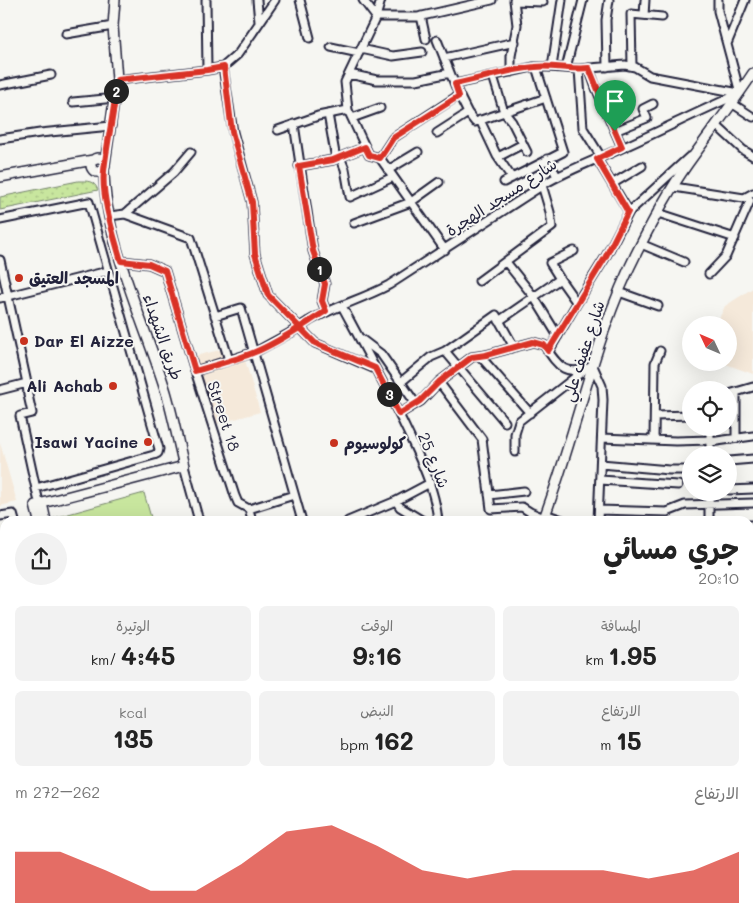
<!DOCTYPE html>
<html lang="ar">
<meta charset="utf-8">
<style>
:root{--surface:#fff;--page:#f2f2f2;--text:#222;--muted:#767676;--accent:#d93025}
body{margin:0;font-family:Mali,"Playpen Sans Arabic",sans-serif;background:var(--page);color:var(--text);direction:rtl;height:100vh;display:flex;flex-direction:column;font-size:19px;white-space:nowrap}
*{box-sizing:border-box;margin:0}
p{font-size:16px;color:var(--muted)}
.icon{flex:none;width:28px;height:28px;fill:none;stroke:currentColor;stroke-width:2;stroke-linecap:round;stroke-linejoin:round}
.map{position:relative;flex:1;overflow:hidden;direction:ltr}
.drawer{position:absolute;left:0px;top:516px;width:754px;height:406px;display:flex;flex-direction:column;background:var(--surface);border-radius:15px 15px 0 0;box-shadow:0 5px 20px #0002;direction:rtl}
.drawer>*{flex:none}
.needle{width:32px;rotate:314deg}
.buttons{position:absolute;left:682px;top:316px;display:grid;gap:10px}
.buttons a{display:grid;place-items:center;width:55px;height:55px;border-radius:50%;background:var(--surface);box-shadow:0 5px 20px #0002;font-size:25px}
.pin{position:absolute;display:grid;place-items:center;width:42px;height:42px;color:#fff;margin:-51px -21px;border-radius:50% 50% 50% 0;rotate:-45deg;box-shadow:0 0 5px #0007}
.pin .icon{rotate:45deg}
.km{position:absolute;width:25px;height:25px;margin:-12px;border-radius:50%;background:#222;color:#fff;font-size:14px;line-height:25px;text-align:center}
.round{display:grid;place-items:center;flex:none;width:52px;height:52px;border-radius:26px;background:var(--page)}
.head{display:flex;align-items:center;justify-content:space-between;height:85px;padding:0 15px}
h1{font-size:28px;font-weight:700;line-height:38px}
.metrics{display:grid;grid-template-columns:repeat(3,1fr);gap:8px;height:85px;padding:5px 15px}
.metrics div{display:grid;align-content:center;border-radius:8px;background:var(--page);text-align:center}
.metrics b{font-size:25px;font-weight:700}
.metrics small{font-size:14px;font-weight:400}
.metrics p{font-size:14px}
.chart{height:140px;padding:10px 15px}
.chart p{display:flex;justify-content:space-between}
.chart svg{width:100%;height:90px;margin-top:5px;fill:var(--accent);opacity:.7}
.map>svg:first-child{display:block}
.built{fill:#f5e9da}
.grass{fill:url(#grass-dots);stroke:#75846c}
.park{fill:#c8e69e;stroke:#75846c}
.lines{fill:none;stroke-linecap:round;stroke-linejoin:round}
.minor-casing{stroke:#22223b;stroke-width:11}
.major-casing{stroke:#22223b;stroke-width:12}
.minor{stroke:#f6f6f2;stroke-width:7}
.major{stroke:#f6f6f2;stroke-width:9}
.minor-bridge-casing{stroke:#22223b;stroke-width:11;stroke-linecap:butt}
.minor-bridge{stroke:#f6f6f2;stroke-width:7}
.route-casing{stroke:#fff;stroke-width:10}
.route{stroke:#d93025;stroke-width:6}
.poi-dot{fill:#c8321e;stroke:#f6f6f2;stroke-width:2}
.labels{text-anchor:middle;stroke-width:4;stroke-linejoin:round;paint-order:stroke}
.street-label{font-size:16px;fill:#22223b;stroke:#f6f6f2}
.poi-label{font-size:16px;font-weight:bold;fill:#22223b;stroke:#f6f6f2;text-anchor:start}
</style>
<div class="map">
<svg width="753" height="922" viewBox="0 0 753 922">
<defs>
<pattern id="grass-dots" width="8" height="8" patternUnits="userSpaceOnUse" patternTransform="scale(1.25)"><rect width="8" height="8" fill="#c8e69e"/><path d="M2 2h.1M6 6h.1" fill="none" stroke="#acc589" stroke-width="1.8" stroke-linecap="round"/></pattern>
</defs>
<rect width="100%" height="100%" fill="#f6f6f2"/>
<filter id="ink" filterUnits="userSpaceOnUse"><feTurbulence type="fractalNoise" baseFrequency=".02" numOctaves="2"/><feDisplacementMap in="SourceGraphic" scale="10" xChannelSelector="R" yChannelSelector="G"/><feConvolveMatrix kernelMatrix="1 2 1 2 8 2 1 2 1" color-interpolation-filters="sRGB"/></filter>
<g filter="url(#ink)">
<path class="built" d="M753 288V374L723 363 729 362V325H716L725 306Z
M224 349 227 365 245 360 260 412 217 424 195 356Z
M0 443 17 502 0 506Z
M305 918H481L484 922H310Z"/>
<path class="grass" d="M78 181C87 181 94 180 98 190L0 210V197Z"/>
<path class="park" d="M144 493 152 521H55L54 518Z"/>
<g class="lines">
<defs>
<path id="minor" d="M206 0 207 70
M257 0 259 22
M300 0 310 38
M363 0 376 17H418L492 0
M381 0 376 17 345 82 348 110 369 155 380 158 445 250
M718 0V11L740 93
M514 1 543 2
M644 15 645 0
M421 16 426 39
M66 34 113 26
M437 40 459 95
M727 44 745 0
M331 47 359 53
M361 49 393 56 422 52
M444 58 515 42
M632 66 631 14 662 17
M223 67 233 132 252 202 255 254 268 295 315 343 375 369
M552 67 562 0
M607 67 606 20 609 0
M566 68 583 0
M589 68 596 88 622 147
M579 69 583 128 601 157
M511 72V56L517 25 514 0
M349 74 377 80H416L450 73
M493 76 504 112 512 122 527 152
M117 80 207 70 223 67 238 54 275 0
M455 84 533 67H548L579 69 625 65 635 67 650 76 739 93
M0 85 51 75
M73 102 116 98
M733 104 753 117
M328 114 336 159
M352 118 380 108
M480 120 497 156 512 178
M294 124 313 251 325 284 322 301 326 311
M716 125 743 150 753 156
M278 130 318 116 348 110
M615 131 647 118 643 109 653 104
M437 133 468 113
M0 139 40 133 111 126
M340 157 345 169 350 197 393 177
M498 157 523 144
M380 158 393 138 459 95 468 113 475 122 546 98
M547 159 557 176
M597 159 629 212
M299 166 333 160 365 147
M388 170 418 152
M504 182 563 152 536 67
M612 184 642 166
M674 187 744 198 753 193
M658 213 735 238
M125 214 174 172 191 152
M109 216 125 214 191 238 229 360
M0 220 89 202 159 449 158 453 154 455 36 488
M354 223 411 202 439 182
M641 244 684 262
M0 260 27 383 28 395 32 413 20 416 38 498
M121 261 149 264 165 271 195 371 235 496 238 503 249 509 252 521
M506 262 534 297 558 336
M709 274 726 256 750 201
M560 279 550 263 574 251
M479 281 552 227 550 212 542 185
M619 292 658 306
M0 298 108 271
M577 303 605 258 629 212 689 157
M342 306C364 347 387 389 407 431 421 461 435 489 438 521
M215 316 241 308 302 521
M309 321C335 306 363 299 389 285L546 183C565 172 585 164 606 155 651 136 694 113 739 94
M499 321 560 279 577 303 549 351
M360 338 381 354 416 404
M445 351 505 422
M480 356 530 413
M195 371 255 352 290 333
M401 382 431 357 445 351 496 315 514 347
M439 382 482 439 491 509 522 507 530 512 544 518
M0 390 27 383
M736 392V438
M729 394 753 387
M399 414 421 401 439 382 472 357 486 355 533 342 544 345C558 366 565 378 593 366L602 386 603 400 598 521
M655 416 691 415
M602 438 676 441 710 440
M654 440 655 363 660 351
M710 442 753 436
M515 452V434L519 421 583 371
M710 455V428
M729 461 753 459
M601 464 669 470H691
M184 466 199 521
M600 480 678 485
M729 490 753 489
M489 495 524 491
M249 509 294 495
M599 510 667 512 685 505 753 503
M545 514 565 521
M0 516 13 514 15 521
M348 521 396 501
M423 521 400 507 396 501 430 483
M709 521V492
M749 525H753
M0 546 5 544
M749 554H753
M749 586 753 585
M749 616 753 615
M750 638 753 677
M0 681 5 680
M749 686H753
M0 721 5 720
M749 759H753
M749 774H753
M749 798H753
M749 823 753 824
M0 866 5 864
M220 918 221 922
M301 918 305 922
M486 918 489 922
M607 918 609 922
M634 918 642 922
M76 922 79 918
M109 922 110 918
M121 922 138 918
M289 922 293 918
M540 922 561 918"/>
<path id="major" d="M91 165a7 7 0 1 1 14 0a7 7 0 1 1-14 0Z
M105 164 117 80 113 26 115 0
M0 177 93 160
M42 503 46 521
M39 521 35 505 184 466C178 442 173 416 166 392 145 323 104 241 104 169
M543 521C577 432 594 336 638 250 652 222 668 192 687 165 709 134 732 105 753 73
M0 875 5 874
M0 885 5 884"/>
</defs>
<use href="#minor" class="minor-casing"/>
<use href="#major" class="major-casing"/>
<use href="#minor" class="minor"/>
<use href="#major" class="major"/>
<defs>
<path id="minor-bridge" d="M290 333 309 321"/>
</defs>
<use href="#minor-bridge" class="minor-bridge-casing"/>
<use href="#minor-bridge" class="minor-bridge"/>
</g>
</g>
<g class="lines" filter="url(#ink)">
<defs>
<path id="route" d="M615 131 589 68C571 70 553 65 535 67 509 69 480 79 455 84L459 96 393 138 380 158 369 155 365 147 333 160 299 166 313 251 325 284 322 301 326 311C303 325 280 342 255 352 236 360 215 365 195 371L165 271 149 264 121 261C114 236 101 197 104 171 107 141 115 110 117 80L207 70 224 67 232 132 252 202 255 254 268 295 315 343 375 368 399 414 420 401 439 382 472 357 486 355 533 342 544 345 548 351 605 258 628 212 597 159 622 147 615 131"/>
</defs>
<use href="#route" class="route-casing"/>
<use href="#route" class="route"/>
</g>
<g class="poi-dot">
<circle cx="19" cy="278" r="5"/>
<circle cx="24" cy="341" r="5"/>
<circle cx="113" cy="386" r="5"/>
<circle cx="148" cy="442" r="5"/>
<circle cx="334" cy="443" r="5"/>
</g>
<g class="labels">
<g class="street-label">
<text transform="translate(501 197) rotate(-33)" y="6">شارع مسجد الهجرة</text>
<text transform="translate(163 337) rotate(71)" y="6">طريق الشهداء</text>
<text transform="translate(583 351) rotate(-72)" y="6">شارع عفيف علي</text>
<text transform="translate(224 416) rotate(72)" y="6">Street 18</text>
<text transform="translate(434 460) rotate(68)" y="6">شارع 25</text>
</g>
<g class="poi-label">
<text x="29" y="284">المسجد العتيق</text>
<text x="34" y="347">Dar El Aizze</text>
<text x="103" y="392" text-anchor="end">Ali Achab</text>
<text x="138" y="448" text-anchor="end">Isawi Yacine</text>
<text x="344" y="449">كولوسيوم</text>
</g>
</g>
</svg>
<div class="buttons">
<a><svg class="needle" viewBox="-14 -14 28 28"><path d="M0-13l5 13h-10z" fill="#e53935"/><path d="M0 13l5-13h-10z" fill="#767676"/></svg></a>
<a><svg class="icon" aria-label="locate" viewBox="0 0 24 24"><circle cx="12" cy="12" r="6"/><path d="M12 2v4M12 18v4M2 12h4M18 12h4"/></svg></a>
<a><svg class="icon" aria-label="layers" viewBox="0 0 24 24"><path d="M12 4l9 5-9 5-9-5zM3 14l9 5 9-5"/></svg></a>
</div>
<div class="pin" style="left:615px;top:131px;background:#1e9e55"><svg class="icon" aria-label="arrive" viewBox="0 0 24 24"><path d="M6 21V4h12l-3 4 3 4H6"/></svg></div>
<b class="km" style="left:319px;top:269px">1</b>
<b class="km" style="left:116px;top:91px">2</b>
<b class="km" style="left:389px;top:394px">3</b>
<section class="drawer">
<div class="head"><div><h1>جري مسائي</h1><p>20:10</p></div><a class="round"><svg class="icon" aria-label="share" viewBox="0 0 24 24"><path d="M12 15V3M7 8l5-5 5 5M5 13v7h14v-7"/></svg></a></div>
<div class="metrics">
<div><p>المسافة</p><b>1.95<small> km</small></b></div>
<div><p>الوقت</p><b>9:16</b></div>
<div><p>الوتيرة</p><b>4:45<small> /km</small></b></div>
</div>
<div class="metrics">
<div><p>الارتفاع</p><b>15<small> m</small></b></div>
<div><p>النبض</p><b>162<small> bpm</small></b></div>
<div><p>kcal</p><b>135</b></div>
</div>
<div class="chart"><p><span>الارتفاع</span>262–272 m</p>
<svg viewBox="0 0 160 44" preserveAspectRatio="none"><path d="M0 44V19L10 19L20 28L30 38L40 38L50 25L60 9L70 6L80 16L90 28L100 32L110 28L120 28L130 28L140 32L150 28L160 19V44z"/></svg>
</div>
</section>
</div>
